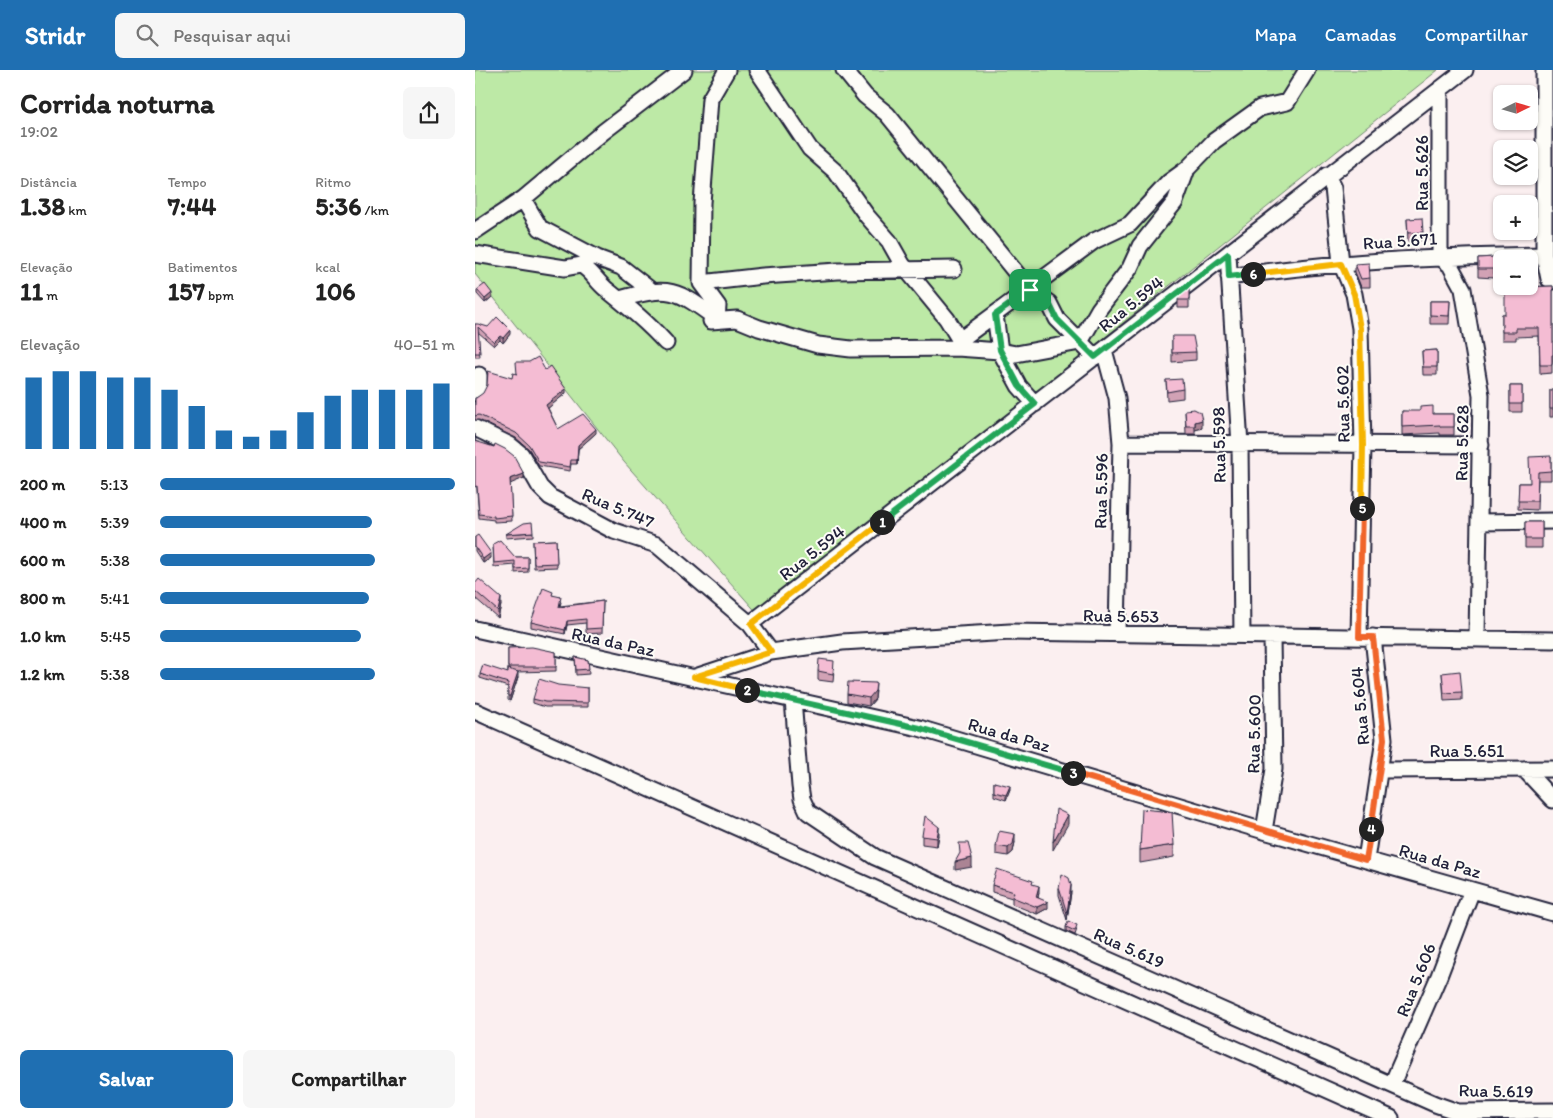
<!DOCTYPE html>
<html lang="pt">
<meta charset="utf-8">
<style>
:root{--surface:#fff;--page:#f6f6f6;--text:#222;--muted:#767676;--accent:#1f6fb2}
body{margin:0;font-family:Itim,sans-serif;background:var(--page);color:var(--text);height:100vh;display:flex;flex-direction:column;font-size:19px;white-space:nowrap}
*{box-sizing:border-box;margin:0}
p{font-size:16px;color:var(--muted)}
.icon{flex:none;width:28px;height:28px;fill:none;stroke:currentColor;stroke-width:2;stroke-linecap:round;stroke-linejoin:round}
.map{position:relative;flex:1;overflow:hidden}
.drawer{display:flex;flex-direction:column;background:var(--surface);width:475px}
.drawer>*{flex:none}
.needle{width:32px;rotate:85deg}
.fabs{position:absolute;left:1018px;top:15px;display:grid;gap:10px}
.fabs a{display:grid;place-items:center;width:45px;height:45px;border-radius:8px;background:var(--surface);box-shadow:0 1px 4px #0004;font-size:25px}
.pin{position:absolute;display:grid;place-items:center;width:42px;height:42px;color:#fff;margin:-21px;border-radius:10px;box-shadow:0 2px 8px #0006}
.km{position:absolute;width:25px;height:25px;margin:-12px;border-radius:50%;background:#222;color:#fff;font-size:14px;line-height:25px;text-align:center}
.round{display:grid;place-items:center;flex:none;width:52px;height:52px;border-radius:8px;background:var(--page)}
.head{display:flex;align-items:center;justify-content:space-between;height:85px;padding:0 20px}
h1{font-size:28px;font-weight:800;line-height:38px}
.metrics{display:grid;grid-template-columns:repeat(3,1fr);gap:8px;height:85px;padding:5px 20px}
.metrics div{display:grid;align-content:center}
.metrics b{font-size:25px;font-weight:800}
.metrics small{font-size:14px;font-weight:400}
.metrics p{font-size:14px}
.chart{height:140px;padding:10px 20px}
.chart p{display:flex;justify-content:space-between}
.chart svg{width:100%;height:90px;margin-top:5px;stroke:var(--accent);stroke-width:6}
.cta{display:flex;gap:10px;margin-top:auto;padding:10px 20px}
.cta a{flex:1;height:58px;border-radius:8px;background:var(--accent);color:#fff;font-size:20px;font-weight:800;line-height:58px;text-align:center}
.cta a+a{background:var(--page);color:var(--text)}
ul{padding:0 20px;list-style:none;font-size:16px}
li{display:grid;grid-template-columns:80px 60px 1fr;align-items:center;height:38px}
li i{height:12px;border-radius:6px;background:var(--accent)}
header{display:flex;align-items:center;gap:30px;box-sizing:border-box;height:70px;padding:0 25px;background:var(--accent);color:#fff}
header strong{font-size:24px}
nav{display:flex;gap:28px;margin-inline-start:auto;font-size:18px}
.search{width:350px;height:45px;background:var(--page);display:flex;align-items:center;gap:12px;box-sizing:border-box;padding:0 18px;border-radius:8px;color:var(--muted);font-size:19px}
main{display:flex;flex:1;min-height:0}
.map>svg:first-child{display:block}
.green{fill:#bde9a6;stroke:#708670}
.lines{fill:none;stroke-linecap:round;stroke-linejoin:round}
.minor-casing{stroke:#22223b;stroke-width:19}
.minor{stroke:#fdfcf7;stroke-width:15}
.wall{fill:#d2a2b5;stroke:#22223b}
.shaded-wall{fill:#ab8494;stroke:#22223b}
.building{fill:#f4bcd3;stroke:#22223b}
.split-1-casing{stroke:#fff;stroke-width:10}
.split-2-casing{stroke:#fff;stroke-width:10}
.split-3-casing{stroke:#fff;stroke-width:10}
.split-4-casing{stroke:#fff;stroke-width:10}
.split-5-casing{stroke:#fff;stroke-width:10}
.split-6-casing{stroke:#fff;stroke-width:10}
.split-7-casing{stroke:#fff;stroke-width:10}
.split-1{stroke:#22a559;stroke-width:6}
.split-2{stroke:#f5b400;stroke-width:6}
.split-3{stroke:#22a559;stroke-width:6}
.split-4{stroke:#f0652b;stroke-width:6}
.split-5{stroke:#f0652b;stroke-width:6}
.split-6{stroke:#f5b400;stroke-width:6}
.split-7{stroke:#22a559;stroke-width:6}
.labels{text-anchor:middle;stroke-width:4;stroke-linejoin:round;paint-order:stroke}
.street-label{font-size:18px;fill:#22223b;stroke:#fdfcf7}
</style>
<header>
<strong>Stridr</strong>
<div class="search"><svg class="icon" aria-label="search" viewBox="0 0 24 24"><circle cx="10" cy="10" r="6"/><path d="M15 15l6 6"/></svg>Pesquisar aqui</div>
<nav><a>Mapa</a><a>Camadas</a><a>Compartilhar</a></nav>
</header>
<main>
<section class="drawer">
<div class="head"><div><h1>Corrida noturna</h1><p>19:02</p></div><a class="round"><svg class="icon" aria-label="share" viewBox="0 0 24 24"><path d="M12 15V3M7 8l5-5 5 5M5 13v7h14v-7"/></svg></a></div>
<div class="metrics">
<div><p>Distância</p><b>1.38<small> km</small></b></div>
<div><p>Tempo</p><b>7:44</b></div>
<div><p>Ritmo</p><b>5:36<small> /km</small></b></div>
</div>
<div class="metrics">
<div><p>Elevação</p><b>11<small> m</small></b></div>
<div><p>Batimentos</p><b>157<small> bpm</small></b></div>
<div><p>kcal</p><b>106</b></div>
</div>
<div class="chart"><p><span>Elevação</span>40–51 m</p>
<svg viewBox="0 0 160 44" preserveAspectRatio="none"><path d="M5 44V9M15 44V6M25 44V6M35 44V9M45 44V9M55 44V15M65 44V23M75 44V35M85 44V38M95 44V35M105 44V26M115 44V18M125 44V15M135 44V15M145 44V15M155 44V12"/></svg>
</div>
<ul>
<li><b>200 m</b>5:13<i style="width:100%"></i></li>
<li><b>400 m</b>5:39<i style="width:72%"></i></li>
<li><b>600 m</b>5:38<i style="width:73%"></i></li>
<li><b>800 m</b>5:41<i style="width:71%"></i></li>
<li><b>1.0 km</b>5:45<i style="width:68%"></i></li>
<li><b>1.2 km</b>5:38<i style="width:73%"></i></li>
</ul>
<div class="cta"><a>Salvar</a><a>Compartilhar</a></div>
</section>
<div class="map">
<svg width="1078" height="1048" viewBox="0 0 1078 1048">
<rect width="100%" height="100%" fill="#fbeff0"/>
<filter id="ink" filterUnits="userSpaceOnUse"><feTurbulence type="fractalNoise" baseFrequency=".02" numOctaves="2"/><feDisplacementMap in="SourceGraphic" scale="10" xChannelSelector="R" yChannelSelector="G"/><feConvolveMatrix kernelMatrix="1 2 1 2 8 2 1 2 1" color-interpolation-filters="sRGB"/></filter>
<g filter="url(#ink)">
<path class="green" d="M0 0H963L284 545 149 392 0 204Z"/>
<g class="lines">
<defs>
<path id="minor" d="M282 0 335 79 361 102 392 146 414 171 427 194 472 249 486 272
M369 0 390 26 412 44 555 220 574 233 582 249 620 287
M1069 0V185
M965 19V187L975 195 988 219 1006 325 1002 568
M852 105 858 118 866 193 879 224 885 258 888 375 884 567
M48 129 65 158 122 188 146 197 178 222
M0 161 48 129 128 62 209 0
M0 184 90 198 106 195C117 201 121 211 131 219 152 236 172 252 191 273
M753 184 765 375 767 565
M754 207C859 191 963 187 1069 185L1074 209 1078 211
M226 213 227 133 235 29 252 0
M145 229C195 215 201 219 242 249
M520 245 525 281 544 316 560 334
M242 249 243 236 226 213 288 206 363 201 479 199
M236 251 262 249 284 258 343 275 376 279 482 278 525 281 541 284 605 272 624 239 655 198 665 176 700 132 712 99
M482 278 489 267 619 171 655 154 694 112 712 99 739 71 785 38 812 32 832 0
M629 280 642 328 646 373 642 564
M0 323 4 315V305
M0 358 35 375 46 384 65 417 75 427 139 461 182 475 275 554 296 582
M646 373 1006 375
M1004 452 1078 451
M275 554 990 0
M0 559 444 658 789 761 1078 843
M220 607 296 582 367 572 535 562 1078 570
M318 630 325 716 327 729 333 742 400 787 960 1034 983 1042 1078 1041
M0 641 916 1048
M1049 699 1078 730
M906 700 1078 699
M789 761 799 699 797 567
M891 790 909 669 898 567
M917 1014 964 906 997 820"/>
</defs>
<use href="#minor" class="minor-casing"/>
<use href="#minor" class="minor"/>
</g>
<path class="wall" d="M932 149 948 162V170L933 172Z
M1019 187V208L1003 207V188Z
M880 194 895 208V217H886L880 202Z
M1078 216V293H1077V303L1065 304 1064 266 1041 267V270H1027V244H1030L1041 217Z
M714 217V238H703V226Z
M2 220 17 227 10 233 2 224Z
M955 231H975L974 254H955Z
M0 254 35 264 28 273 25 270 19 276 3 262 5 287H0Z
M697 266 721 282V290L697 292Z
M962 280V305H948L947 281Z
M70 300 91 323 73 338 83 359 121 363 103 379 102 394H96L95 401 64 396 54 379 41 368 4 350H0V328H1L37 308 41 304Z
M691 310 708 319V328L692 330Z
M1035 316H1047V342H1035Z
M1075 320H1078V347H1075Z
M710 340 727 358 720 360V364H711Z
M927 341 958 344H979V365H965V363L927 365Z
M0 364 1 369 0 371 49 408 35 413 37 451 19 452V450L4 448 2 421Z
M1076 386V410H1063L1062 440 1043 439 1044 413H1055Z
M1050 452H1067V478H1050Z
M58 462V466L31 468V464Z
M0 467 16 488 8 493 0 481Z
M81 470 82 497 59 498 58 471Z
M18 474 40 487H53V502L40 503V495L19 497Z
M0 514 26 535 23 548 0 528Z
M78 525 86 532 85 536 128 531 127 563 111 564V553L92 555 90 564 56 557V552Z
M33 578 81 582V601L40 602 43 607 35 631 33 630V617L5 608V604L33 603Z
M100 587 113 590 114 604 101 605Z
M359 599 358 612 343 610V601Z
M967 603 987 622V630L969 631Z
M113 618V637H70L58 633V629Z
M401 621 400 629 394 636 372 632V624Z
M519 712 535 720 531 730 519 726Z
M464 765 462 776 447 774V766Z
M540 772 538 782 533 786 521 784V776Z
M699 775V787L665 793V780Z
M517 815H558L564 823 563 827 573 838 562 844 537 834V828L517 822Z
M584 818 596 822 592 850 584 825Z
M591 857 602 859 600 865 591 861Z"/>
<path class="shaded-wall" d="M17 223V227L10 233V229Z
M35 260V264L28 273V268Z
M25 266V270L19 276V272Z
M91 319V323L71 340V335Z
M727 350V358L720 360V352Z
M121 359V363L103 379 102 394 103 375Z
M49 404V408L35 414V409Z
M16 483V488L8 493V489Z
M26 528V535L23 548V541Z
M92 551V555L90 564V560Z
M43 602V607L35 631V626Z
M401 613 400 629 394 636V628Z
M535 716V720L531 730V725Z
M593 745V754L578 780V772Z
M464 757V765L462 776V768Z
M540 764V772L538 782 533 786V778Z
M497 788V797L480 800V792Z
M596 815V822L592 850V843Z
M564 816V823L561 834V827Z
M573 832V838L562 844V837Z"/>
<path class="building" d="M947 148 948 162 933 163 932 149Z
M1019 187V199H1003V188Z
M894 193 895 208 886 209 880 194Z
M10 214 17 223 10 229 2 220Z
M1030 216H1041V217L1078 216V285H1077V295H1065L1064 258H1041V262H1027V244H1030Z
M714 217V230H703V226Z
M955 231H975L974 246 955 245Z
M22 247 35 260 28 268 25 266 19 272 3 257 5 283H0V254H3L13 257Z
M697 266H718L721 282 697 283Z
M962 280V297H948L947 281Z
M63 287 70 300 75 296 91 319 71 335 83 359 108 344 121 359 103 375 102 390H96L95 397 64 392 54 375 41 363 4 345 0 346V328H1L8 323 12 315 13 301 37 308 38 303 42 304 41 292H54Z
M707 309 708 319 692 322 691 310Z
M1035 316H1047V334H1035Z
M1075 320H1078V339H1075Z
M958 336V344H979V357H965V355L927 357V341H945V337Z
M719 339 725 342 727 350 720 352V356H711L710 340Z
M0 371 19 377 20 374 30 379 39 386 49 404 35 409 37 446 19 448V446L4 444 2 416 0 417Z
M1076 386V401L1063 402 1062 431H1043L1044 413H1055L1054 387Z
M57 452 58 462 31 464 49 453Z
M1050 452H1067V469H1050Z
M3 465 16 483 8 489 0 477V467Z
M25 470 40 487H53V498L40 499V491L19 493 18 474Z
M81 470 82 493 59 494 58 471Z
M4 509 26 528 23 541 0 521V514Z
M68 518 78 522 77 525 86 527 84 537 128 531 127 558 111 559V549L92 551 90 560 56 552Z
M57 577 81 582V597H33V578Z
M100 587 113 590 114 599 101 600Z
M344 589 359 591 358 604 343 601Z
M8 595 33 603V599L43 602 35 626H33V613L5 604Z
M985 601 987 622 969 623 967 603Z
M64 609 83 615 113 618V633L70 632 58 629Z
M373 612 401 613 400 621 394 628 372 624Z
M519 712 535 716 531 725 519 722Z
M581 739 593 745 578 772Z
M667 739 697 742 699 775 665 780Z
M450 746 464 757 462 768 447 766Z
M524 761 540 764 538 774 533 778 521 776Z
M484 773H493L497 788 480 792 485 783Z
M522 799 558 811 557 814 564 816 561 827 573 832 562 837 537 827 539 822 517 815Z
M587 804 594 808 596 815 592 843 584 818Z
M593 851 602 855 600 861 591 857Z"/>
</g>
<g class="lines" filter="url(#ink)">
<defs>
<path id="split-1" d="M407 452 560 334 544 316 525 280 520 245 555 220"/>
<path id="split-2" d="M272 620 219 607 296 582 276 554 407 452"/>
<path id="split-3" d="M272 620 444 658 598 703"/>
<path id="split-4" d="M598 703 891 790 896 759"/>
<path id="split-5" d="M887 438 884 567H898L909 669 896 759"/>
<path id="split-6" d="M778 204 866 194 879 224 885 258 888 375 887 438"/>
<path id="split-7" d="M555 220 574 233 582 249 620 287 753 184 754 207 778 204"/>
</defs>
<use href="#split-1" class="split-1-casing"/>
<use href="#split-2" class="split-2-casing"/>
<use href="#split-3" class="split-3-casing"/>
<use href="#split-4" class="split-4-casing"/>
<use href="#split-5" class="split-5-casing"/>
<use href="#split-6" class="split-6-casing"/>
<use href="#split-7" class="split-7-casing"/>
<use href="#split-1" class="split-1"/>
<use href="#split-2" class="split-2"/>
<use href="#split-3" class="split-3"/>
<use href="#split-4" class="split-4"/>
<use href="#split-5" class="split-5"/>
<use href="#split-6" class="split-6"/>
<use href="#split-7" class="split-7"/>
</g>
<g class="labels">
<g class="street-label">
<text transform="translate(947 103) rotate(-90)" y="6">Rua 5.626</text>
<text transform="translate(925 171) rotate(-4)" y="6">Rua 5.671</text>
<text transform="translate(656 234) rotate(-39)" y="6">Rua 5.594</text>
<text transform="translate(868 334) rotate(-91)" y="6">Rua 5.602</text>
<text transform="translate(987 373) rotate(-89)" y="6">Rua 5.628</text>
<text transform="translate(744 375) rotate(-91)" y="6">Rua 5.598</text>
<text transform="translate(626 421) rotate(-89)" y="6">Rua 5.596</text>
<text transform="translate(143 438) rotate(23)" y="6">Rua 5.747</text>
<text transform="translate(337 483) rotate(-38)" y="6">Rua 5.594</text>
<text transform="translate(646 546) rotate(1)" y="6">Rua 5.653</text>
<text transform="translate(138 572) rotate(12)" y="6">Rua da Paz</text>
<text transform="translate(885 636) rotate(-95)" y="6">Rua 5.604</text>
<text transform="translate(779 664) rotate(-89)" y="6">Rua 5.600</text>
<text transform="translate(534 665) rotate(16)" y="6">Rua da Paz</text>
<text x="992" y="687">Rua 5.651</text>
<text transform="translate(965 791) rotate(16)" y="6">Rua da Paz</text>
<text transform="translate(654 878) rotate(24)" y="6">Rua 5.619</text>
<text transform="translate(941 910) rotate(-68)" y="6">Rua 5.606</text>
<text transform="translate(1021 1021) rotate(1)" y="6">Rua 5.619</text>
</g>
</g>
</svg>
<div class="fabs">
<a><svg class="needle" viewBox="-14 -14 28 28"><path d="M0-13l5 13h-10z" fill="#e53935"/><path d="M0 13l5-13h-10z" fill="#767676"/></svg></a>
<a><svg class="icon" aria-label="layers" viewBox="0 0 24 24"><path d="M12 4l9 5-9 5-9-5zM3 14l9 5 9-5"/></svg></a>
<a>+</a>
<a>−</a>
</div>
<div class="pin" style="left:555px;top:220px;background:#1e9e55"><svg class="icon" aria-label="arrive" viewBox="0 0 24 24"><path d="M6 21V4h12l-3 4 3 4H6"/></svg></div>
<b class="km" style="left:407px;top:452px">1</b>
<b class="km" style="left:272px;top:620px">2</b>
<b class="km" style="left:598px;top:703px">3</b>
<b class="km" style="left:896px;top:759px">4</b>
<b class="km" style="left:887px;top:438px">5</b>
<b class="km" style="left:778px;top:204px">6</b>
</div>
</main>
